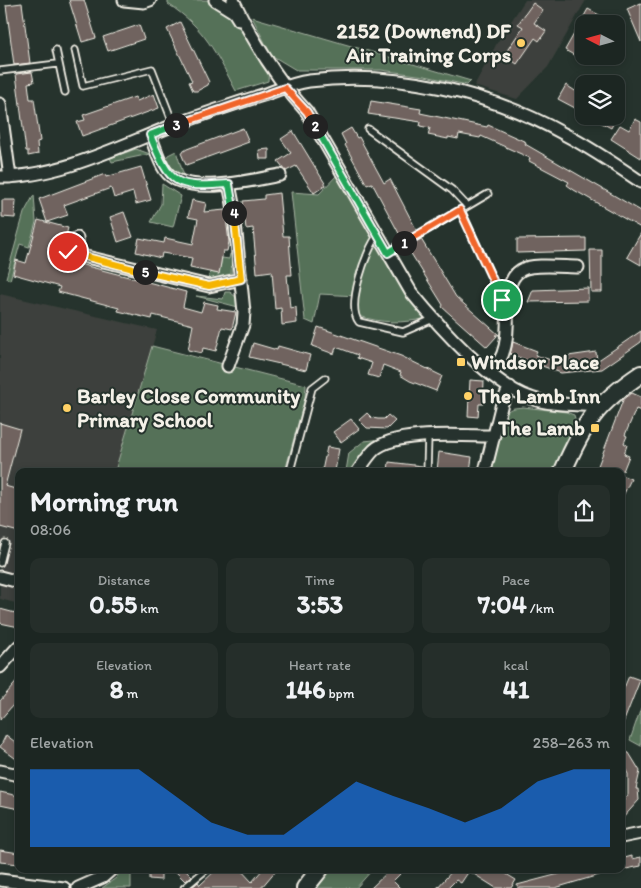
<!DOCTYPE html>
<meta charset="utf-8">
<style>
:root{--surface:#1c2622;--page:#252e2a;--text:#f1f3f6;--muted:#a0a5a5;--line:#3a4340;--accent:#1a73e8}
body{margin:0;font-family:Itim,sans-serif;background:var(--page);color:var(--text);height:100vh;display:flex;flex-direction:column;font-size:19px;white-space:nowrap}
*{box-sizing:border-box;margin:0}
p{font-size:16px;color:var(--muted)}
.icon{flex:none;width:28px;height:28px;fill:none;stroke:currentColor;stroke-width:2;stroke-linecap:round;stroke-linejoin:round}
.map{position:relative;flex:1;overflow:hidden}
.drawer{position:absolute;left:15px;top:468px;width:610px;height:405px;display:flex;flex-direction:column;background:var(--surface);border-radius:10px;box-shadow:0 2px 8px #0003,0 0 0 1px var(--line)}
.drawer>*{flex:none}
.needle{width:32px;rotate:276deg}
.buttons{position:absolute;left:575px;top:15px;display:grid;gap:10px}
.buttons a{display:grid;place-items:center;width:50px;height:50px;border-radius:10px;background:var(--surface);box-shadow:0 2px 8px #0003,0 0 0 1px var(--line);font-size:25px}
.pin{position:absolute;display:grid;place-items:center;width:42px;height:42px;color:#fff;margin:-21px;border:2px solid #fff;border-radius:50%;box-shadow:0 1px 5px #0007}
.km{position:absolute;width:25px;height:25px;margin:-12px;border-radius:50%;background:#222;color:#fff;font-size:14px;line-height:25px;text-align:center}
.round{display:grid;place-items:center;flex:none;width:52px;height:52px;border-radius:10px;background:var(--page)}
.headline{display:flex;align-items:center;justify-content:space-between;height:85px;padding:0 15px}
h1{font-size:28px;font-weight:700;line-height:38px}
.metrics{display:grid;grid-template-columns:repeat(3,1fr);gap:8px;height:85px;padding:5px 15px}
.metrics div{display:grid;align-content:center;border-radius:10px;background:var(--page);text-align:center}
.metrics b{font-size:25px;font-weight:700}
.metrics small{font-size:14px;font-weight:400}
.metrics p{font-size:14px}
.chart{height:140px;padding:10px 15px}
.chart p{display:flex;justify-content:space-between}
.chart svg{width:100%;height:90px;margin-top:5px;fill:var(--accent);opacity:.7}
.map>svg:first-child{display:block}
.built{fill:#3c413c}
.green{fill:#547158;stroke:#a4b1a0}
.building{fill:#70635e;stroke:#f4f1e8}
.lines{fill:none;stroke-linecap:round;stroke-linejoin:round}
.lane-casing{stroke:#f4f1e8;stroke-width:9}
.street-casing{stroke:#f4f1e8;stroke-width:15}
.secondary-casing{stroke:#f4f1e8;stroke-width:20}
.lane{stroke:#26332d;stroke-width:5.5}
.street{stroke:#26332d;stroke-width:11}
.secondary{stroke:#26332d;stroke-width:16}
.split-1-casing{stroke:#fff;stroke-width:10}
.split-2-casing{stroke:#fff;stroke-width:10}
.split-3-casing{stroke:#fff;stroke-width:10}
.split-4-casing{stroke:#fff;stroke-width:10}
.split-5-casing{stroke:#fff;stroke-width:10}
.split-6-casing{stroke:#fff;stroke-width:10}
.split-1{stroke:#f0652b;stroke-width:6}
.split-2{stroke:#22a559;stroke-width:6}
.split-3{stroke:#f0652b;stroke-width:6}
.split-4{stroke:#22a559;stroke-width:6}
.split-5{stroke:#f5b400;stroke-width:6}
.split-6{stroke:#f5b400;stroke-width:6}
.poi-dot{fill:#ffd166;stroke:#26332d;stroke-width:2}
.labels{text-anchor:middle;stroke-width:4;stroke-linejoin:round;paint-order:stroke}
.poi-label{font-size:21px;font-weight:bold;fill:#f4f1e8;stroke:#26332d;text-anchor:start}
</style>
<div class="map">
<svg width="641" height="888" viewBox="0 0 641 888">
<rect width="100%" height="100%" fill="#26332d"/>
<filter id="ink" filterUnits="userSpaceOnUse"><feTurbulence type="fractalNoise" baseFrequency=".02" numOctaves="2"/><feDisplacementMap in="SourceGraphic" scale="10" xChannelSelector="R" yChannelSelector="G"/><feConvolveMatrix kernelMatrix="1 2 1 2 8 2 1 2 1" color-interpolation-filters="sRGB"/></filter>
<g filter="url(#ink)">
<path class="built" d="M525 0H586L548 67 517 99 474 86 497 43Z
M0 294 157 330 115 471H19V604L0 599Z"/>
<path class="green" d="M168 0H230L241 31 269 67 268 81 236 91C216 53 205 28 168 4Z
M252 17 471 81 467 85 425 76 381 70H296L271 55Z
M136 149 150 154 112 162 110 158Z
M176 151 185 179 169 166 165 160 168 155Z
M338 174 405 295 427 318C402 324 382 323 358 316L357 296 320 294 314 324 305 320 291 192 319 194Z
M162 184 181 196 173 227 151 222 161 204Z
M34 195 36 222 29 247 20 244 10 280 6 278 24 213Z
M230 254H232L231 276 222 279H208L210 272 219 274 222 258 229 259Z
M225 292H230L237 298 238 307 196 296 223 299Z
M152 346 306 385 305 398 285 471H115Z
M523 407 566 412 574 415 577 426 556 471H492C494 457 497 419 508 411 512 407 518 408 523 407Z
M393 438 353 471H346L349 453 364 441Z
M641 708V746L630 740Z
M122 869H131V888H102L116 878Z
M328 869H373L356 888H312Z"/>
<path class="building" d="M69 0H84L96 38 82 42Z
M22 3 30 63 14 65 6 5Z
M533 3 543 10 534 23 546 31 539 41 535 38 517 64 504 55 523 27 518 24Z
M641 3V42L627 9Z
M588 9 603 17 599 24H584V51L579 58 565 50Z
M180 22 209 82 208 85 197 91H193L189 82 192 81 167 29Z
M139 25 144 39 108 51 103 37Z
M32 72 34 82 28 83 30 99H34L40 141 37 142 38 154 28 156V151H26L16 74Z
M566 85 583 96 575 108 558 99Z
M154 94 159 108 82 136 77 122 85 120 83 115 135 97 137 101Z
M371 101 421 109 420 113 487 127 488 125 526 142 525 144 641 211V228L574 190 567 185 569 182 529 161 530 158 481 136 480 138 459 134 458 139 448 137V139L428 135 430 128 420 126 421 122 368 114Z
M589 116H617L611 128Z
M635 119 641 122V158L611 139 620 125 629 130Z
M243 128 249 142 186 165 181 153 187 149Z
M351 128 357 138 359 137 384 183 390 179 417 231 402 239 372 183 367 185 345 145 346 144 341 134Z
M293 131 326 185 314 193 296 166 286 171 278 161 291 153 281 139Z
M269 149V159H260L259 150Z
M141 167 151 200 136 204 133 192 114 198 111 188 64 205 68 215 47 222 39 199 105 174 106 177Z
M279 193 283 236H289L290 252 292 275H287L290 308 296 307 297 323 282 325 281 308 275 309 272 271 257 273 253 228 246 229 243 201 264 199V195Z
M2 200H16L15 218 2 217Z
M192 200 206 203 204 212 225 210 229 242 227 251H223L219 274 190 268 192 258 162 253 161 258 136 252 139 238 164 243 165 238 193 244 198 219 188 217Z
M124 212 133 237 118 242 110 217Z
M38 220 68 228 60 259 186 292 183 307 201 312 204 302 218 305 217 309 236 312 232 329 222 327 216 351 203 348 202 353 188 350 193 325 153 315 152 319 118 311 119 308 58 292 60 287 13 274 16 260 26 263Z
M641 233V265L627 257Z
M586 238V251L517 253V239Z
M421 239 456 297 499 335H495L497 336 487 347 442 307 443 305 407 247Z
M590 250H602V292H591Z
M588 288V301L528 302 533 290Z
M318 327 401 356 442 376 436 391 410 381 400 375 401 372 383 365 379 378 368 375 372 363 357 358 358 355 336 347 334 354 312 346Z
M641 331V342L602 369 561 373 510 354 513 342 537 351 535 355 570 366 568 356 596 352 597 361Z
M253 343 277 350 278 346 310 355 306 370 249 357Z
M470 380 484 381 483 404H479L478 417 468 416Z
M632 393 641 397V411L636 409 625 435 627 436 624 443 627 445 624 454 629 456 623 471H596L623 400Z
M367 413 372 418 378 419H384L388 415 395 421 387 429 367 428 359 420Z
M351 419 359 429 341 442 333 432Z
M0 423 20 429 5 486 19 490V532L0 527Z
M327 447 339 449 335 471H322Z
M439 452 472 457 470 471H437Z
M389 462 422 466V471H388Z
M621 475 631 479 621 500Z
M0 609 19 614V627L0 623Z
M629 676 640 680 622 726 621 695Z
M19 679V698L0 720V701Z
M6 735 19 745V761L0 747Z
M621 751 629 753 640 771 636 789H638L639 800 621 820V804L628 795V774L621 761Z
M0 792 19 796V809L0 805Z
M0 850 19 853V864L0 862Z
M632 856V859L641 857V866L621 870V859Z
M149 869H161V880L149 879Z
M173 869H185L192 876 185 881Z
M217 869H240L252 882 263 869H277L261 888H191L198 882 200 885Z
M391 869H405L393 881 400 888H371Z
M454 869H498L516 880 511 888H496L469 871 461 883 456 880 448 888H437Z
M578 869H608L609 872 555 888H518L517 885Z"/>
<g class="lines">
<defs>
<path id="lane" d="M56 50 65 92
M75 50 83 86 152 69 174 126
M0 71 57 64
M368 129 452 190 467 206
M461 210 502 300
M378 235C366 250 346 306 359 322L403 332 433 319
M388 253 488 194
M290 471 312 388 325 378
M427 471 428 436
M0 563 5 543
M184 888 207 869"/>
<path id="street" d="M124 0 144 2 150 0
M215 0 234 12 239 20
M233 0C253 41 276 79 307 112L411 292C438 325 491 385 531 398 552 406 577 404 600 406
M0 104 10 177
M150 135C155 146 158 160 165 170 184 198 252 180 280 175
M0 177C58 177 116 148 169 127 201 115 233 104 266 94 280 89 294 83 309 81 394 70 489 92 564 134 591 148 616 165 641 182
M77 238 78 255 209 286 241 279
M228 366 243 325 244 312 233 204 229 184
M490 372C523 345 493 287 521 270 532 263 564 267 578 267
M358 471C363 464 368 456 374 450 395 430 465 436 493 436
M485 471 502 403 510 387
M0 577 19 582
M0 667 19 646
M0 771 19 775
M621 837 641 833
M0 880 64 888
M78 888 103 877 112 869"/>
<path id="secondary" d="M563 471C584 423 596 404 641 374
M305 888 320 869"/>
</defs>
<use href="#lane" class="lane-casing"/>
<use href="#street" class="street-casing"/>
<use href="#secondary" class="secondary-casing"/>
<use href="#lane" class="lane"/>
<use href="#street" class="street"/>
<use href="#secondary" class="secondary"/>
</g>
</g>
<g class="lines" filter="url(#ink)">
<defs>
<path id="split-1" d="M404 243 460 210 502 300"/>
<path id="split-2" d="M315 126 388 253 404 243"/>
<path id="split-3" d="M176 125 285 88 307 112 315 126"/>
<path id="split-4" d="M176 125 150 135C171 186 174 188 229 184L234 213"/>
<path id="split-5" d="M145 272 209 286 241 279 234 213"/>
<path id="split-6" d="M68 252 145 272"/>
</defs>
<use href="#split-1" class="split-1-casing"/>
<use href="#split-2" class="split-2-casing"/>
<use href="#split-3" class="split-3-casing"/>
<use href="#split-4" class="split-4-casing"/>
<use href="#split-5" class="split-5-casing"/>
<use href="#split-6" class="split-6-casing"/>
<use href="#split-1" class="split-1"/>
<use href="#split-2" class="split-2"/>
<use href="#split-3" class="split-3"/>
<use href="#split-4" class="split-4"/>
<use href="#split-5" class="split-5"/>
<use href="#split-6" class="split-6"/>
</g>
<g class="poi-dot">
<circle cx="521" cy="43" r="5"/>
<rect x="456" y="357" width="10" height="10" rx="2.5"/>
<circle cx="468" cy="396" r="5"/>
<circle cx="67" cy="408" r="5"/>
<rect x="590" y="423" width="10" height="10" rx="2.5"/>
</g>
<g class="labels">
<g class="poi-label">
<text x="511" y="38" text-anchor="end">2152 (Downend) DF<tspan x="511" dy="24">Air Training Corps</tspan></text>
<text x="471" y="369">Windsor Place</text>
<text x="77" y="403">Barley Close Community<tspan x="77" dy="24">Primary School</tspan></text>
<text x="478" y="403">The Lamb Inn</text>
<text x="585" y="435" text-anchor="end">The Lamb</text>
</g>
</g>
</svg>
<div class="buttons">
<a><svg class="needle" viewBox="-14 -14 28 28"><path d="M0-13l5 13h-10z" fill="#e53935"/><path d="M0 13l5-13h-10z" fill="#a0a5a5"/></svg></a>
<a><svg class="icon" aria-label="layers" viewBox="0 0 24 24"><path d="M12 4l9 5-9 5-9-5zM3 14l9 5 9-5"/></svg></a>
</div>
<div class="pin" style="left:502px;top:300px;background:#1e9e55"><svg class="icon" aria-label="arrive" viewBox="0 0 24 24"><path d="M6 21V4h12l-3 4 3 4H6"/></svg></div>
<div class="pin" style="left:68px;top:252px;background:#d93025"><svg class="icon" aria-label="check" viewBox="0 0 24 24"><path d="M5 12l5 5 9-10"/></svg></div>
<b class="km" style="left:404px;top:243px">1</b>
<b class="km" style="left:315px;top:126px">2</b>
<b class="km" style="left:176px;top:125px">3</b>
<b class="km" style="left:234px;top:213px">4</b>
<b class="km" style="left:145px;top:272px">5</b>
<section class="drawer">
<div class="headline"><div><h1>Morning run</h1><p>08:06</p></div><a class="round"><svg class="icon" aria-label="share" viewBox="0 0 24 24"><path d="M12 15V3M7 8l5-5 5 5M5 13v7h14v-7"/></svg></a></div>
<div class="metrics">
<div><p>Distance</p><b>0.55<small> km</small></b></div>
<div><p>Time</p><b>3:53</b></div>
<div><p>Pace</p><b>7:04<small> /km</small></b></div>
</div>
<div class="metrics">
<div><p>Elevation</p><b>8<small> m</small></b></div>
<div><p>Heart rate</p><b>146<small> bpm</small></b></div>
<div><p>kcal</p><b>41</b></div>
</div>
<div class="chart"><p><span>Elevation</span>258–263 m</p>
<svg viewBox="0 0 160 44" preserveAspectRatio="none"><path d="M0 44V6L10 6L20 6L30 6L40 19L50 32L60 38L70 38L80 25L90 12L100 19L110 25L120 32L130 25L140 12L150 6L160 6V44z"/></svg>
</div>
</section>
</div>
